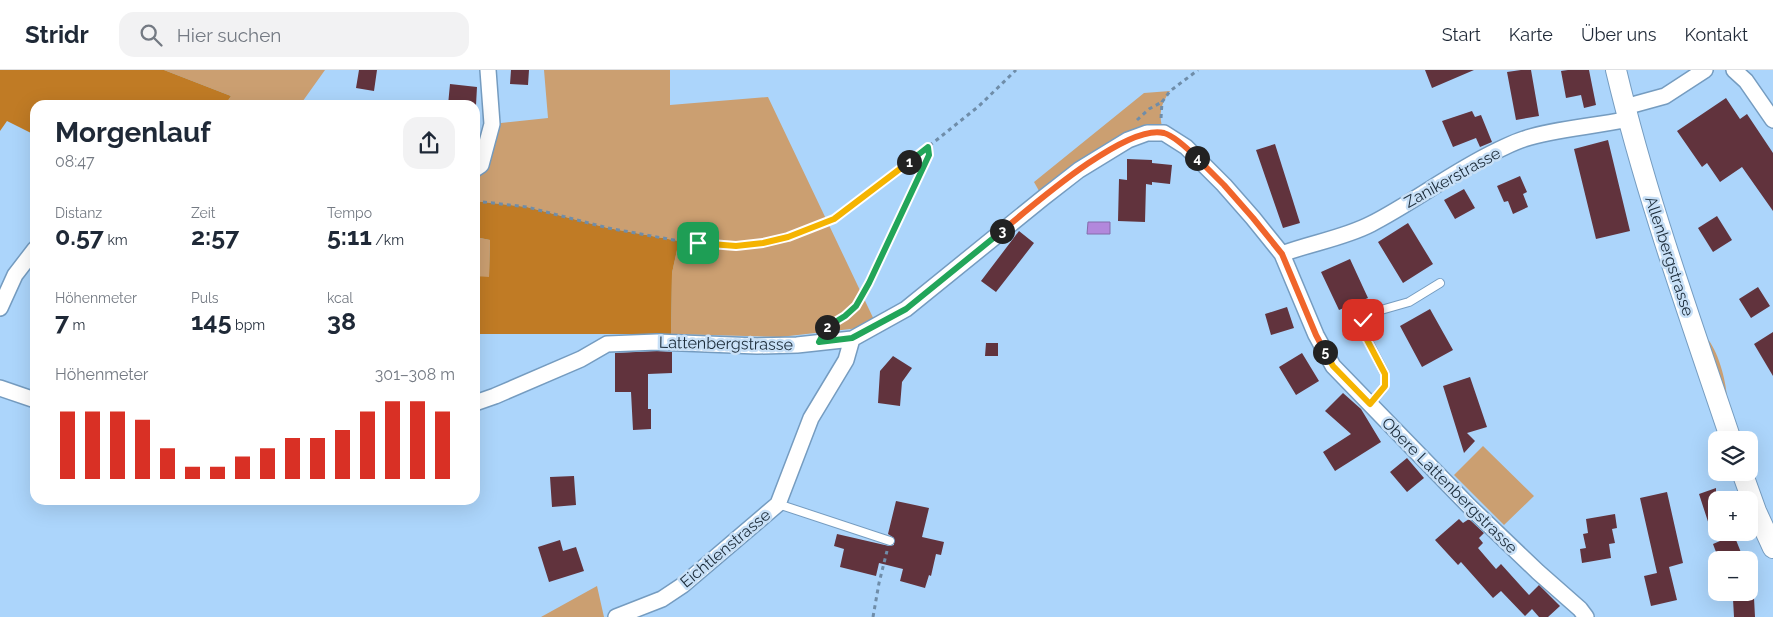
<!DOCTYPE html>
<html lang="de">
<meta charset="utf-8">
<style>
:root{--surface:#fff;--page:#f2f2f3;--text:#1f2937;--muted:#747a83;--line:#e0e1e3;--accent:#d93025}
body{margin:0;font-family:Raleway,sans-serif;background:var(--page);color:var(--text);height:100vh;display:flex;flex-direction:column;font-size:19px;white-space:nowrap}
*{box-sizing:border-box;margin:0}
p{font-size:16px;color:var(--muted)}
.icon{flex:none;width:28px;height:28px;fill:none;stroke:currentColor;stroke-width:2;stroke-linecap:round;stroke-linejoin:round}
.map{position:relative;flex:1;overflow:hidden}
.details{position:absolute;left:30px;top:30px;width:450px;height:405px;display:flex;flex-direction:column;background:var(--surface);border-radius:15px;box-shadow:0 5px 20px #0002}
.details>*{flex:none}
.controls{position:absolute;left:1708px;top:361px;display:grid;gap:10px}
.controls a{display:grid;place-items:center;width:50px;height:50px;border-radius:10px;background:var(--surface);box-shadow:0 5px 20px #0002;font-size:25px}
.pin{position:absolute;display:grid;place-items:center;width:42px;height:42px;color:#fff;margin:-21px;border-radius:10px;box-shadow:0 2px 8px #0006}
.km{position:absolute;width:25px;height:25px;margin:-12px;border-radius:50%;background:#222;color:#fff;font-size:14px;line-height:25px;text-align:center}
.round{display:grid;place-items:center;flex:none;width:52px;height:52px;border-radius:15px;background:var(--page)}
.headline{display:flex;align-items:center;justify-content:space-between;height:85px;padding:0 25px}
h1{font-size:28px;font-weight:700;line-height:38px}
.figures{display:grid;grid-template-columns:repeat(3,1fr);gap:8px;height:85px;padding:5px 25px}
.figures div{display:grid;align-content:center}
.figures b{font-size:25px;font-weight:700}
.figures small{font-size:14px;font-weight:400}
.figures p{font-size:14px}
.chart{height:140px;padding:10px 25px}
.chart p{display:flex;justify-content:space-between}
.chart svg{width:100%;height:90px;margin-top:5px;stroke:var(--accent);stroke-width:6}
header{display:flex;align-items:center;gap:30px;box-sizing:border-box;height:70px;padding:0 25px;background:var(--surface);border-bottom:1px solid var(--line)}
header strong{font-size:24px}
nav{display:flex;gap:28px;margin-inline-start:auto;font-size:18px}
.search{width:350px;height:45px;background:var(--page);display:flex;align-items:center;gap:12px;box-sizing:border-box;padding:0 18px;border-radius:15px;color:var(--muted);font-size:19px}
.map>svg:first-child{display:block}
.green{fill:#cb9f71}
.forest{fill:#c07b25}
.water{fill:#b288dc;stroke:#846cab}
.building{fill:#61333d}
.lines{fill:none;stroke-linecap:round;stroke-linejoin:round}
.lane-casing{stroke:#759cc0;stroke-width:10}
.street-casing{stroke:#759cc0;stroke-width:18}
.secondary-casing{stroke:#759cc0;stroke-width:22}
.path{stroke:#6f8da9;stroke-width:3;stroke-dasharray:4 4;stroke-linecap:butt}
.lane{stroke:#fff;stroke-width:8}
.street{stroke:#fff;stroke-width:15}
.secondary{stroke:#fff;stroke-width:20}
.split-1-casing{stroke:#fff;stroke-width:10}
.split-2-casing{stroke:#fff;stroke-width:10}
.split-3-casing{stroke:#fff;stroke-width:10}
.split-4-casing{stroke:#fff;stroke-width:10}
.split-5-casing{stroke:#fff;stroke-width:10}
.split-6-casing{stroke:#fff;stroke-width:10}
.split-1{stroke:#f5b400;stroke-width:6}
.split-2{stroke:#22a559;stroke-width:6}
.split-3{stroke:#22a559;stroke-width:6}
.split-4{stroke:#f0652b;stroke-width:6}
.split-5{stroke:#f0652b;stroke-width:6}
.split-6{stroke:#f5b400;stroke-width:6}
.labels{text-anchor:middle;stroke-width:5;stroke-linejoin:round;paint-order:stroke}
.street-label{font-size:16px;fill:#1a2a38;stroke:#c8e0f7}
</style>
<header>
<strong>Stridr</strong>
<div class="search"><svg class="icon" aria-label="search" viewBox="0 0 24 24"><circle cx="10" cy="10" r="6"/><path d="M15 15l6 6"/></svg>Hier suchen</div>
<nav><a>Start</a><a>Karte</a><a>Über uns</a><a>Kontakt</a></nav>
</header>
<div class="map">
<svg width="1773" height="547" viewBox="0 0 1773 547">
<rect width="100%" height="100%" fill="#acd5fb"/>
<path class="green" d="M164 0H325L300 35H225L231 26Z
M544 0H670V35L768 27 877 256 780 267 671 264 672 203 679 171 608 158 527 137 475 131V67L488 69 492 54 548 48Z
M1170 21C1160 35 1158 46 1164 63H1147L1043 128 1034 112 1144 23Z
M475 167 490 170 489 208 475 206Z
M1706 267C1718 280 1726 310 1727 328Z
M1483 376 1534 426 1504 455 1454 405Z
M597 516 604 547H541Z"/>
<path class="forest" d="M0 0H164L231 26 225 35H35V65L7 51 0 61Z
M475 131 527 137 608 158 679 171 672 203 671 264H475V206L489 207 490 170 475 167Z"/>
<path class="water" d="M1088 152H1110V164H1087Z"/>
<path class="building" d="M359 0H377L374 21 356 18Z
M511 0H529L528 15 510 14Z
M1425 0H1474L1432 18Z
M1521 0H1531L1539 46 1516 50 1507 2Z
M1568 0H1589L1596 35 1584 38 1581 25 1566 28 1561 1Z
M450 14 477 17 476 35H448Z
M1726 28 1740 49 1747 44 1773 83V141L1742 97 1720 112 1707 93 1702 97 1677 61Z
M1472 41 1475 47 1481 45 1492 72 1480 77 1476 68 1453 77 1442 51Z
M1608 70 1630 161 1596 169 1574 79Z
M1275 74 1300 153 1283 158 1256 80Z
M1127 89 1152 90V93L1172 95 1170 114 1152 112V115L1146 114 1145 152 1118 151 1119 109 1127 110Z
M1520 106 1527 122 1523 124 1528 137 1513 144 1508 131 1504 132 1497 116Z
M1464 119 1475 138 1455 149 1444 130Z
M1717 146 1732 170 1713 182 1698 158Z
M1408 153 1433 194 1403 213 1378 172Z
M1019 161 1034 173 996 222 981 211Z
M1350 189 1368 228 1339 240 1321 202Z
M1758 217 1770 236 1751 248 1739 229Z
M1287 237 1294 258 1271 265 1265 244Z
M1430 239 1453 280 1422 297 1400 256Z
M1773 262V306L1754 274Z
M986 273H998V286H985Z
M657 281 672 282V303L648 304V339H651V359L633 360 631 322H615V283Z
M1302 283 1319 311 1296 325 1279 297Z
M893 286 912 298 902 312 900 336 878 333 880 301Z
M1470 307 1487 357 1467 363 1475 371 1464 383 1443 316Z
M1343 323 1361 339 1381 372 1335 401 1323 382 1351 364 1325 341Z
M1407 388 1424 408 1407 422 1390 402Z
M574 406 576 435 552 437 550 407Z
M1716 418V470H1714L1699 424Z
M1667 422 1683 493 1669 497 1677 530 1651 536 1644 506 1657 503 1640 428Z
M896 431 929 438 922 467 944 472 941 485 936 484 931 506 929 505 925 518 900 511 903 499 879 493 876 506 840 497 844 479 834 476 837 464 889 476 894 475V468L888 464Z
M1615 444 1617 458 1612 459 1615 473 1609 474 1611 488 1582 493 1580 479 1586 478 1583 464 1588 463 1586 449Z
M1459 449 1463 453 1469 449 1484 463 1479 468 1483 473 1478 478 1496 499 1501 494 1529 525 1539 515 1560 536 1548 547H1539L1532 539 1525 546 1501 521 1493 528 1461 492 1458 495 1435 470Z
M1734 465 1744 490H1719L1713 474Z
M560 470 563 481 576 477 584 501 549 512 538 477Z
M1754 528 1755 547H1734L1733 529Z"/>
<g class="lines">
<defs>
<path id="lane" d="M1370 334 1385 316V304L1365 265 1363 250 1374 242 1409 232 1440 213
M778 434 890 471"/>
<path id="street" d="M1734 0 1746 11 1773 50
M1625 37 1665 26 1705 0
M475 99 481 95 492 54 488 0
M1282 184C1311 173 1344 168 1371 154 1414 132 1452 102 1496 81 1505 77 1514 72 1524 69 1557 58 1594 57 1628 49
M0 238 15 205 35 179
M0 318 35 330
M475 333 495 326 581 289 607 274 657 272 757 276 797 275 852 269 906 239 1043 128 1079 100 1128 70 1147 63H1164L1186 77 1224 115 1253 148 1282 184 1316 265 1333 296 1469 436 1538 502 1580 539 1586 547
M616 547 662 529 683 515 778 434 811 348 846 290 852 269"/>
<path id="secondary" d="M1616 0C1646 126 1690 248 1731 370
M1742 402 1756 441 1773 478"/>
</defs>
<use href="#lane" class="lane-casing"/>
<use href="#street" class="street-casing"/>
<use href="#secondary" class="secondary-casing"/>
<path class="path" d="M1161 48 1162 32 1170 21 1198 0
M1137 50 1149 39 1162 32
M475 131 527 137 608 158 679 171 736 176 763 173 788 167 834 149 878 117 979 36 1016 0
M829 256 845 246 856 236 869 213 929 85 927 77
M873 547 879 513 887 481"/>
<use href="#lane" class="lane"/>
<use href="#street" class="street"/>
<use href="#secondary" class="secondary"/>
</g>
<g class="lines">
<defs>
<path id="split-1" d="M698 173 736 176 763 173 788 167 834 149 909 92"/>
<path id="split-2" d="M827 257 845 246 856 236 869 213 929 85 928 77 909 92"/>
<path id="split-3" d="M827 257 819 272 852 268 906 239 1002 161"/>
<path id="split-4" d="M1002 161C1031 137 1126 53 1164 63 1174 66 1190 81 1197 88"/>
<path id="split-5" d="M1197 88 1224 115 1253 148 1282 184 1316 265 1325 282"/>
<path id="split-6" d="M1325 282 1333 296 1370 334 1385 316V304L1365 266 1363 250"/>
</defs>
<use href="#split-1" class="split-1-casing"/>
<use href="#split-2" class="split-2-casing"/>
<use href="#split-3" class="split-3-casing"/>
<use href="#split-4" class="split-4-casing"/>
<use href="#split-5" class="split-5-casing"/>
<use href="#split-6" class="split-6-casing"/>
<use href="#split-1" class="split-1"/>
<use href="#split-2" class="split-2"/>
<use href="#split-3" class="split-3"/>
<use href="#split-4" class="split-4"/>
<use href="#split-5" class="split-5"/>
<use href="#split-6" class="split-6"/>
</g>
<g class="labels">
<g class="street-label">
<text transform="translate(1452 107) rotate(-29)" y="6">Zanikerstrasse</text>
<text transform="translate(1670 186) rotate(72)" y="6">Allenbergstrasse</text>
<text transform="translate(726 273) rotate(1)" y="6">Lattenbergstrasse</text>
<text transform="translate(1450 415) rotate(45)" y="6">Obere Lattenbergstrasse</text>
<text transform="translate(725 478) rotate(-40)" y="6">Eichtlenstrasse</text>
</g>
</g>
</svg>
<div class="controls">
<a><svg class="icon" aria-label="layers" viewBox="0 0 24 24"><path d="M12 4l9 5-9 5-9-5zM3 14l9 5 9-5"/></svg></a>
<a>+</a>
<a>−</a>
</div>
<div class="pin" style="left:698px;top:173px;background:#1e9e55"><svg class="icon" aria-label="arrive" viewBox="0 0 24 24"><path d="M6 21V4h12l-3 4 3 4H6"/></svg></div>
<div class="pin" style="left:1363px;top:250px;background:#d93025"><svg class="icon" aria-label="check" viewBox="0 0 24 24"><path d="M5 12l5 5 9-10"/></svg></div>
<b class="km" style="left:909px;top:92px">1</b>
<b class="km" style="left:827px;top:257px">2</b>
<b class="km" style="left:1002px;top:161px">3</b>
<b class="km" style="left:1197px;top:88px">4</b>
<b class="km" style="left:1325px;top:282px">5</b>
<section class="details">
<div class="headline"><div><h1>Morgenlauf</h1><p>08:47</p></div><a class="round"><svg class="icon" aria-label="share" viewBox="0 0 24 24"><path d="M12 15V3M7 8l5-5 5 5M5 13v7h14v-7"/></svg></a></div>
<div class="figures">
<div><p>Distanz</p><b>0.57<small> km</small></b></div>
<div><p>Zeit</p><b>2:57</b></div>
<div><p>Tempo</p><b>5:11<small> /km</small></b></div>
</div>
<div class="figures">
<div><p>Höhenmeter</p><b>7<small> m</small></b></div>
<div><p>Puls</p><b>145<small> bpm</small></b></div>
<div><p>kcal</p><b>38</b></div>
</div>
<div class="chart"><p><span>Höhenmeter</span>301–308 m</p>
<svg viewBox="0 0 160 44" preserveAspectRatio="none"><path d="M5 44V11M15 44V11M25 44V11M35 44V15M45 44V29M55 44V38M65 44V38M75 44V33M85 44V29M95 44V24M105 44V24M115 44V20M125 44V11M135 44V6M145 44V6M155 44V11"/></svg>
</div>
</section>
</div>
